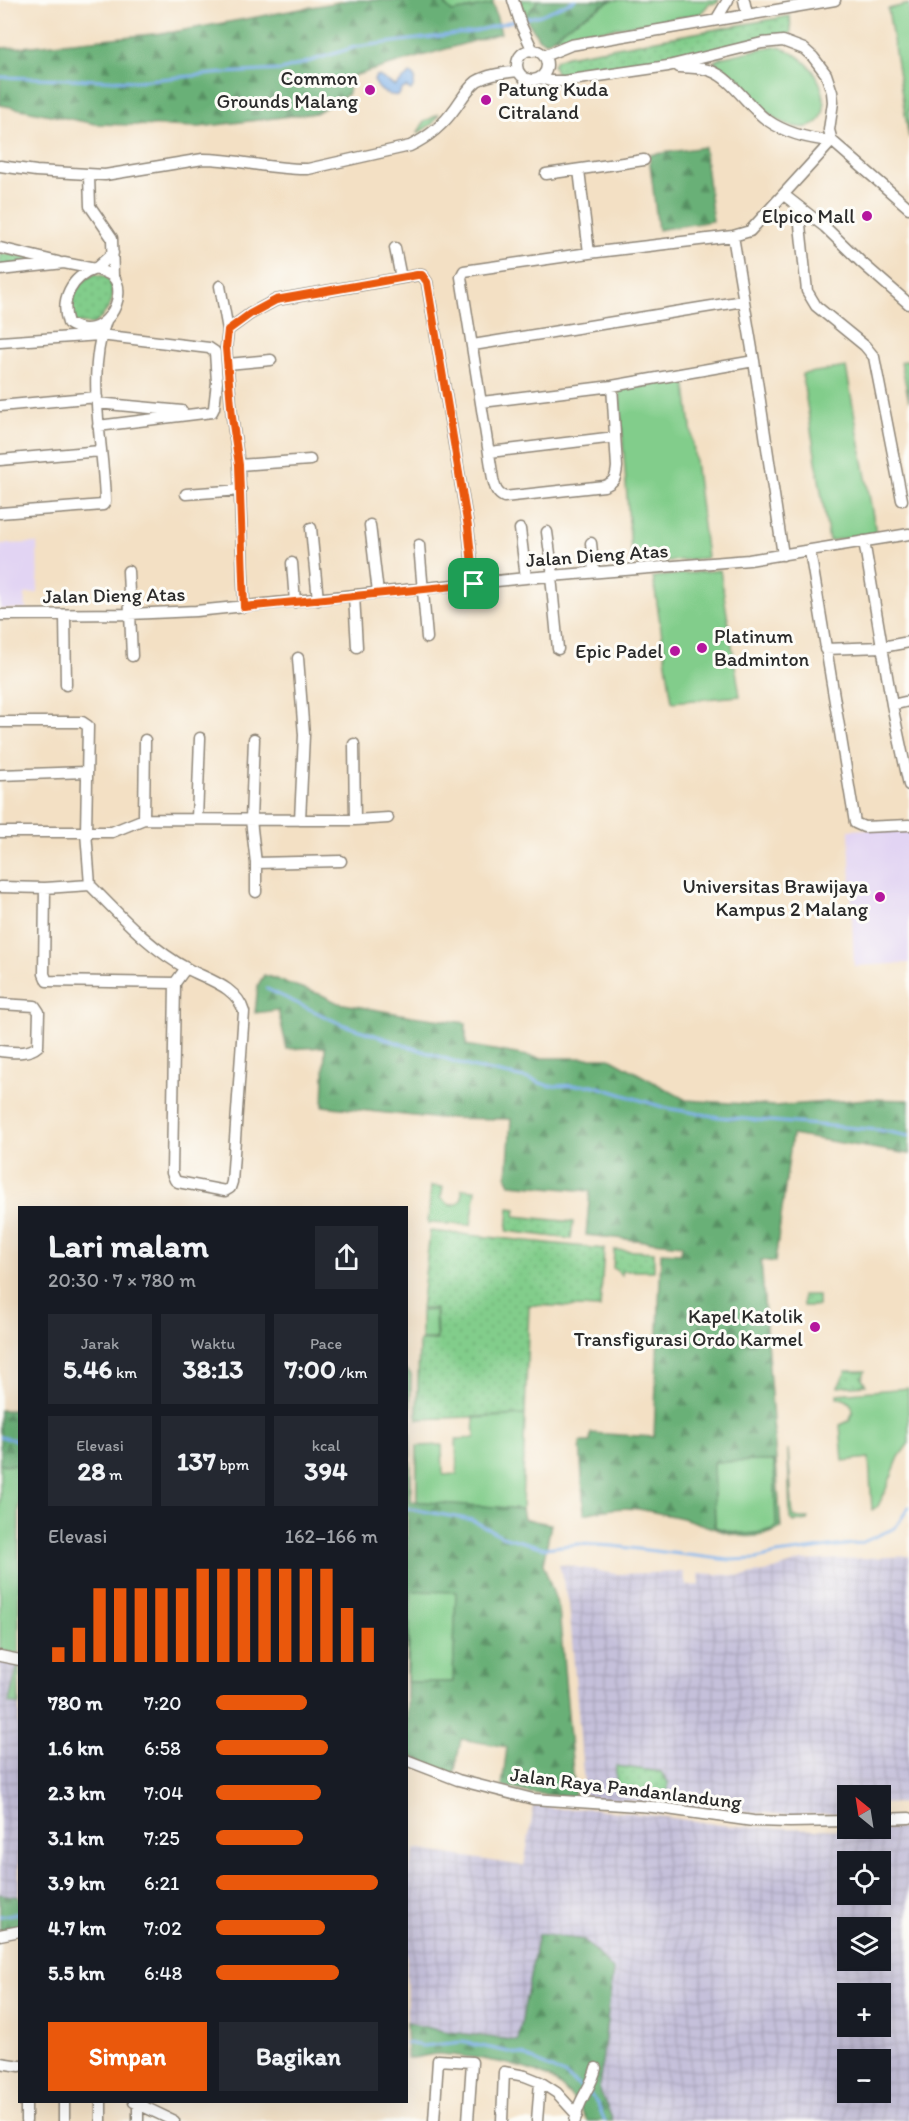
<!DOCTYPE html>
<html lang="id">
<meta charset="utf-8">
<style>
:root{--surface:#171b24;--page:#242831;--text:#f1f3f6;--muted:#9ea1a6;--accent:#ea580c}
body{margin:0;font-family:Itim,sans-serif;background:var(--page);color:var(--text);height:100vh;display:flex;flex-direction:column;font-size:22px;white-space:nowrap}
*{box-sizing:border-box;margin:0}
p{font-size:20px;color:var(--muted)}
.icon{flex:none;width:33px;height:33px;fill:none;stroke:currentColor;stroke-width:2;stroke-linecap:round;stroke-linejoin:round}
.map{position:relative;flex:1;overflow:hidden}
.drawer{position:absolute;left:18px;top:1206px;width:390px;height:897px;display:flex;flex-direction:column;background:var(--surface);border-radius:0px;box-shadow:0 6px 24px #0002}
.drawer>*{flex:none}
.needle{width:39px;rotate:330deg}
.controls{position:absolute;left:837px;top:1785px;display:grid;gap:12px}
.controls a{display:grid;place-items:center;width:54px;height:54px;border-radius:0px;background:var(--surface);box-shadow:0 6px 24px #0002;font-size:30px}
.pin{position:absolute;display:grid;place-items:center;width:51px;height:51px;color:#fff;margin:-26px;border-radius:12px;box-shadow:0 3px 9px #0006}
.round{display:grid;place-items:center;flex:none;width:63px;height:63px;border-radius:0px;background:var(--page)}
.summary{display:flex;align-items:center;justify-content:space-between;height:102px;padding:0 30px}
h1{font-size:33px;font-weight:800;line-height:45px}
.figures{display:grid;grid-template-columns:repeat(3,1fr);gap:9px;height:102px;padding:6px 30px}
.figures div{display:grid;align-content:center;border-radius:0px;background:var(--page);text-align:center}
.figures b{font-size:26px;font-weight:800}
.figures small{font-size:16px;font-weight:400}
.figures p{font-size:16px}
.chart{height:168px;padding:12px 30px}
.chart p{display:flex;justify-content:space-between}
.chart svg{width:100%;height:108px;margin-top:6px;stroke:var(--accent);stroke-width:6}
.cta{display:flex;gap:12px;margin-top:auto;padding:12px 30px}
.cta a{flex:1;height:69px;border-radius:0px;background:var(--accent);color:#fff;font-size:24px;font-weight:800;line-height:69px;text-align:center}
.cta a+a{background:var(--page);color:var(--text)}
ul{padding:0 30px;list-style:none;font-size:20px}
li{display:grid;grid-template-columns:96px 72px 1fr;align-items:center;height:45px}
li i{height:15px;border-radius:8px;background:var(--accent)}
.map>svg:first-child{display:block}
.built{fill:#e2d4f3}
.industrial{fill:url(#industrial-grid);fill-rule:evenodd}
.green{fill:#82cd8b;stroke:#567c5b;stroke-width:1.5}
.forest{fill:url(#forest-firs);stroke:#4a6e51;stroke-width:1.5;fill-rule:evenodd}
.garden{fill:url(#garden-dots);stroke:#567c5b;stroke-width:1.5}
.water{fill:#7bafe8;stroke:#536d8a;stroke-width:1.5}
.lines{fill:none;stroke-linecap:round;stroke-linejoin:round}
.stream{stroke:#7bafe8;stroke-width:3}
.minor-casing{stroke:#8f8678;stroke-width:13}
.minor{stroke:#fff;stroke-width:10}
.route-casing{stroke:#fff;stroke-width:12}
.route{stroke:#ea580c;stroke-width:8}
.poi-dot{fill:#b5179e;stroke:#fdfcf7;stroke-width:2}
.labels{text-anchor:middle;stroke-width:6;stroke-linejoin:round;paint-order:stroke}
.poi-label{font-size:20px;fill:#2b2b2b;stroke:#fdfcf7;text-anchor:end}
.street-label{font-size:20px;fill:#2b2b2b;stroke:#fdfcf7}
</style>
<div class="map">
<svg width="909" height="2121" viewBox="0 0 909 2121">
<defs>
<pattern id="industrial-grid" width="8" height="8" patternUnits="userSpaceOnUse" patternTransform="scale(1.5)"><rect width="8" height="8" fill="#c5c0da"/><path d="M0 4h8M4 0v8" fill="none" stroke="#a9a5bb"/></pattern>
<pattern id="forest-firs" width="22" height="20" patternUnits="userSpaceOnUse" patternTransform="scale(1.5)"><rect width="22" height="20" fill="#69b077"/><path d="M5 1l3.5 6h-7zM16 11l3.5 6h-7z" fill="#578f62"/></pattern>
<pattern id="garden-dots" width="8" height="8" patternUnits="userSpaceOnUse" patternTransform="scale(1.5)"><rect width="8" height="8" fill="#82cd8b"/><path d="M2 2h.1M6 6h.1" fill="none" stroke="#70b078" stroke-width="1.8" stroke-linecap="round"/></pattern>
</defs>
<rect width="100%" height="100%" fill="#fdfcf7"/>
<filter id="ink" filterUnits="userSpaceOnUse"><feTurbulence type="fractalNoise" baseFrequency=".0167" numOctaves="2"/><feDisplacementMap in="SourceGraphic" scale="12" xChannelSelector="R" yChannelSelector="G"/><feConvolveMatrix kernelMatrix="1 2 1 2 8 2 1 2 1" color-interpolation-filters="sRGB"/></filter>
<filter id="wash" filterUnits="userSpaceOnUse"><feTurbulence type="fractalNoise" baseFrequency=".008" numOctaves="4" result="noise"/><feDisplacementMap in="SourceGraphic" scale="24" xChannelSelector="R" yChannelSelector="G"/><feGaussianBlur stdDeviation="1.35" result="paint"/><feColorMatrix in="noise" values="0 0 0 0 0 0 0 0 0 0 0 0 0 0 0 0 0 1.4 0 .05"/><feComposite in="paint" operator="in"/></filter>
<g filter="url(#wash)">
<rect width="100%" height="100%" fill="#f3e0c4"/>
<path class="built" d="M37 543 38 593 25 594 26 609H0V544Z
M909 827V963L854 966 849 830Z"/>
<path class="industrial" d="M909 1556V1803L881 1804 880 1796H848L847 1813 787 1815 585 1797 569 1604 559 1564 616 1574 683 1572 686 1586 700 1585 699 1573 742 1576 774 1570 801 1561Z
M0 1660 18 1664 9 1703 19 1705V1897L0 1894Z
M534 1805 563 1809 598 1808 599 1810 658 1816 729 1826 847 1830 909 1828V2121H613L599 2088 613 1970 538 1934 518 2041 443 2031 407 2023 406 1881 415 1849 524 1866ZM848 1862H880V1894H848ZM848 1928H880V1960H848ZM848 1994H880V2026H848ZM848 2060H880V2092H848Z"/>
<path class="green" d="M446 0H493V4L452 12 446 6Z
M612 0H719L717 3 709 4 700 14 555 38 567 26Z
M909 4V138L888 9Z
M774 46C787 48 796 54 806 63 828 82 837 137 792 126 774 121 757 104 744 90 740 85 736 80 732 76 726 71 719 68 714 61L720 58Z
M439 114 433 123 417 134 424 122Z
M909 360V401L901 362Z
M846 367 876 533 829 541 802 374Z
M685 379 707 558 660 562 659 552 647 553 648 563 632 564 619 390Z
M720 570 740 696 672 702 653 577Z
M431 1186 443 1187 441 1198 450 1205 457 1204 462 1199V1189L476 1190 471 1225 428 1223Z
M435 1310 436 1339H421V1311Z
M908 1388 909 1443 899 1457 884 1494 878 1506 872 1510 869 1458 843 1461 840 1425 849 1421 853 1411C852 1402 845 1398 837 1398V1394Z
M525 1415 522 1509 417 1502V1446L442 1445 443 1475 457 1474 456 1439 475 1438 474 1418Z
M774 1460 777 1527C754 1538 738 1534 715 1527L713 1462Z
M0 1464 19 1466V1655L0 1650Z
M411 1591H456L453 1682H407Z
M18 1664H19V1705L9 1703Z"/>
<path class="forest" d="M350 0H446V6L452 12 493 4 501 33 353 76 347 95 316 113 199 127 95 124 0 105V48L22 47 173 32Z
M538 0H612L567 26 547 42 539 39 525 17Z
M704 147 713 221 658 230 649 155Z
M264 975 322 995 338 1003 412 1016 466 1023V1045L539 1058H610L686 1100 775 1106 867 1099 909 1100V1154L792 1135 775 1262 761 1260 781 1528C747 1547 722 1530 689 1520 674 1516 658 1513 644 1510 627 1506 601 1510 584 1514L580 1442H590L591 1433 654 1437 661 1252 681 1253 682 1245 586 1235 590 1191 510 1184 507 1178 511 1119 432 1118 323 1106 325 1047 287 1049 278 1010 255 1013 258 985ZM774 1461 776 1527C754 1538 737 1534 715 1527L713 1462Z
M0 1410H19V1466L0 1464Z
M407 1419H410L411 1501 522 1509 524 1519 551 1524 543 1564 559 1609 575 1796 572 1797 530 1793 502 1786 507 1747 461 1739 454 1775 407 1754ZM411 1591 456 1592 453 1682H407Z
M0 1894 19 1897V1929L0 1932Z
M538 1934 584 1940 613 1970 599 2088 613 2121H587C578 2104 564 2086 547 2077 518 2063 470 2056 438 2054 427 2054 418 2059 407 2058L406 2023 443 2031 518 2041Z"/>
<path class="garden" d="M520 0H538L525 17Z
M790 16 791 31 789 36 765 38 670 60 571 75 557 74 553 65 556 60 567 56Z
M0 253 32 258 33 262 0 266Z
M95 274 107 277C119 297 110 310 94 324L74 323C63 303 76 283 95 274Z
M509 1208 516 1209 515 1216 573 1222 571 1239 507 1231Z
M430 1231 604 1249 600 1308 529 1305 525 1415 417 1419 419 1341 437 1340 436 1309H421Z
M614 1250 654 1252V1271H622V1275L613 1268Z
M803 1295H818V1306H803Z
M407 1370 411 1374 410 1419H407Z
M846 1371H865L862 1379 866 1385 838 1387Z
M788 1449 793 1517 794 1518H808V1520L793 1522 790 1519Z
M616 1766 661 1772 668 1782V1793L616 1790Z"/>
<path class="water" d="M410 74H412L415 78 413 88 411 90 406 87 401 90 399 95C388 97 378 91 374 80L376 76H379L395 86Z"/>
<g class="lines">
<path class="stream" d="M523 19 541 15 575 0
M0 77 137 81 224 73 282 70 355 47 472 32 516 20
M267 989 341 1024 471 1067 529 1079 549 1086 592 1085 666 1108 719 1117 879 1130 909 1136
M0 1437 20 1441
M406 1508 472 1520 502 1536 545 1548 579 1544 613 1546 729 1560 757 1559 777 1554 861 1543 895 1528 909 1507
M0 1916 20 1913
M406 2043 423 2046 462 2042 523 2055 564 2075 589 2093 598 2105 605 2121"/>
</g>
</g>
<g filter="url(#ink)">
<g class="lines">
<defs>
<path id="minor" d="M513 0 521 25 533 51
M744 0 747 14
M716 20 728 0
M517 65a15 15 0 1 1 30 0a15 15 0 1 1-30 0Z
M544 56 571 45 835 0
M679 67C690 68 701 67 711 71 732 78 748 107 767 120 787 134 809 139 832 141
M540 78 550 81H564L668 66 762 43 783 41 804 49 813 57 826 74 832 92 833 102 829 130 832 141 909 208
M0 166 36 171 105 175 203 159C238 159 273 170 308 169L410 146C429 137 444 124 456 107 463 97 468 88 477 81 489 74 504 73 518 71
M579 170 589 253
M546 174 644 160
M89 176 90 206 112 238 113 277
M784 195 825 227 861 262 909 304
M798 206 807 291 816 306 865 346 874 357 902 500
M0 248 58 262
M395 248 401 278
M95 269C101 271 108 272 113 277 130 293 104 347 68 323 60 300 71 277 95 269Z
M0 270 64 263 95 269 113 253
M220 286 228 330
M0 342 100 335 209 348 215 352 217 382 214 408 212 412 98 426
M473 345 743 301
M754 361 733 236 750 231 832 141
M228 364 271 360
M612 386 617 467C616 477 615 482 604 486L504 497C496 493 495 487 493 479L461 277 464 271 589 253 733 236
M482 402 612 386 754 361 783 555
M97 403 182 411
M0 406 97 397
M490 452 615 437
M0 460 100 451
M239 465 310 460
M186 494 241 490
M0 513 103 505 105 502C104 445 85 375 106 321
M370 525 378 593
M311 528 318 600
M520 529 526 578
M547 532 553 576
M864 541 892 705 909 701
M591 543 594 572
M419 545 427 638
M810 551 855 823 864 827 909 825
M292 563 295 602
M128 571 132 656
M551 576 558 649
M354 596 357 647
M244 607 239 465 232 417 226 348 228 330 250 314 276 300 418 275H422L427 282 468 527 474 584
M0 615 129 614 196 611 526 578 749 560 909 534
M65 615 66 685
M825 649 882 647 909 642
M298 658 304 735 300 820
M892 705 909 785
M0 722H82L88 726 86 832 90 885
M254 739 251 820 256 863V892
M354 744 355 820
M0 775 86 772
M144 819 145 740
M197 819 200 738
M0 832H112L144 819 355 820 388 818
M256 863 341 861
M0 887 45 888 90 885C120 915 150 949 188 969 209 980 237 987 244 1012L232 1182 230 1188 225 1191 178 1182 175 1180 172 1173 175 983 186 968
M45 888 44 974 47 981 175 983
M0 1004 35 1006 39 1012 38 1046C28 1055 12 1052 0 1051
M0 1656 20 1660
M406 1760 458 1780 533 1799 653 1807 753 1821 790 1822 848 1821
M880 1819 909 1818
M0 1935 20 1931
M0 2063 20 2066
M540 2082 557 2093 577 2115
M134 2102 174 2121
M26 2121V2102
M64 2121V2102
M101 2121V2102
M138 2121V2103
M434 2121 438 2060 472 2062 468 2121
M502 2121 504 2072 525 2076 540 2082 537 2121
M575 2121C577 2101 592 2087 596 2068"/>
</defs>
<use href="#minor" class="minor-casing"/>
<use href="#minor" class="minor"/>
</g>
</g>
<g class="lines" filter="url(#ink)">
<defs>
<path id="route" d="M417 275H422L427 282 468 527 474 584 244 607 239 465 232 417 226 348 228 330 250 314 276 300Z"/>
</defs>
<use href="#route" class="route-casing"/>
<use href="#route" class="route"/>
</g>
<g class="poi-dot">
<circle cx="370" cy="90" r="6"/>
<circle cx="486" cy="100" r="6"/>
<circle cx="867" cy="216" r="6"/>
<circle cx="702" cy="648" r="6"/>
<circle cx="675" cy="651" r="6"/>
<circle cx="880" cy="897" r="6"/>
<circle cx="815" cy="1327" r="6"/>
</g>
<g class="labels">
<g class="poi-label">
<text x="358" y="85">Common<tspan x="358" dy="23">Grounds Malang</tspan></text>
<text x="498" y="96" text-anchor="start">Patung Kuda<tspan x="498" dy="23">Citraland</tspan></text>
<text x="855" y="223">Elpico Mall</text>
<text x="714" y="643" text-anchor="start">Platinum<tspan x="714" dy="23">Badminton</tspan></text>
<text x="663" y="658">Epic Padel</text>
<text x="868" y="893">Universitas Brawijaya<tspan x="868" dy="23">Kampus 2 Malang</tspan></text>
<text x="803" y="1323">Kapel Katolik<tspan x="803" dy="23">Transfigurasi Ordo Karmel</tspan></text>
</g>
<g class="street-label">
<text transform="translate(597 555) rotate(-4)" y="7">Jalan Dieng Atas</text>
<text transform="translate(114 595) rotate(-1)" y="7">Jalan Dieng Atas</text>
<text transform="translate(626 1788) rotate(7)" y="7">Jalan Raya Pandanlandung</text>
</g>
</g>
</svg>
<div class="controls">
<a><svg class="needle" viewBox="-14 -14 28 28"><path d="M0-13l5 13h-10z" fill="#e53935"/><path d="M0 13l5-13h-10z" fill="#9ea1a6"/></svg></a>
<a><svg class="icon" aria-label="locate" viewBox="0 0 24 24"><circle cx="12" cy="12" r="6"/><path d="M12 2v4M12 18v4M2 12h4M18 12h4"/></svg></a>
<a><svg class="icon" aria-label="layers" viewBox="0 0 24 24"><path d="M12 4l9 5-9 5-9-5zM3 14l9 5 9-5"/></svg></a>
<a>+</a>
<a>−</a>
</div>
<div class="pin" style="left:474px;top:584px;background:#1e9e55"><svg class="icon" aria-label="arrive" viewBox="0 0 24 24"><path d="M6 21V4h12l-3 4 3 4H6"/></svg></div>
<section class="drawer">
<div class="summary"><div><h1>Lari malam</h1><p>20:30 · 7 × 780 m</p></div><a class="round"><svg class="icon" aria-label="share" viewBox="0 0 24 24"><path d="M12 15V3M7 8l5-5 5 5M5 13v7h14v-7"/></svg></a></div>
<div class="figures">
<div><p>Jarak</p><b>5.46<small> km</small></b></div>
<div><p>Waktu</p><b>38:13</b></div>
<div><p>Pace</p><b>7:00<small> /km</small></b></div>
</div>
<div class="figures">
<div><p>Elevasi</p><b>28<small> m</small></b></div>
<div><b>137<small> bpm</small></b></div>
<div><p>kcal</p><b>394</b></div>
</div>
<div class="chart"><p><span>Elevasi</span>162–166 m</p>
<svg viewBox="0 0 160 44" preserveAspectRatio="none"><path d="M5 44V38M15 44V30M25 44V14M35 44V14M45 44V14M55 44V14M65 44V14M75 44V6M85 44V6M95 44V6M105 44V6M115 44V6M125 44V6M135 44V6M145 44V22M155 44V30"/></svg>
</div>
<ul>
<li><b>780 m</b>7:20<i style="width:56%"></i></li>
<li><b>1.6 km</b>6:58<i style="width:69%"></i></li>
<li><b>2.3 km</b>7:04<i style="width:65%"></i></li>
<li><b>3.1 km</b>7:25<i style="width:54%"></i></li>
<li><b>3.9 km</b>6:21<i style="width:100%"></i></li>
<li><b>4.7 km</b>7:02<i style="width:67%"></i></li>
<li><b>5.5 km</b>6:48<i style="width:76%"></i></li>
</ul>
<div class="cta"><a>Simpan</a><a>Bagikan</a></div>
</section>
</div>
